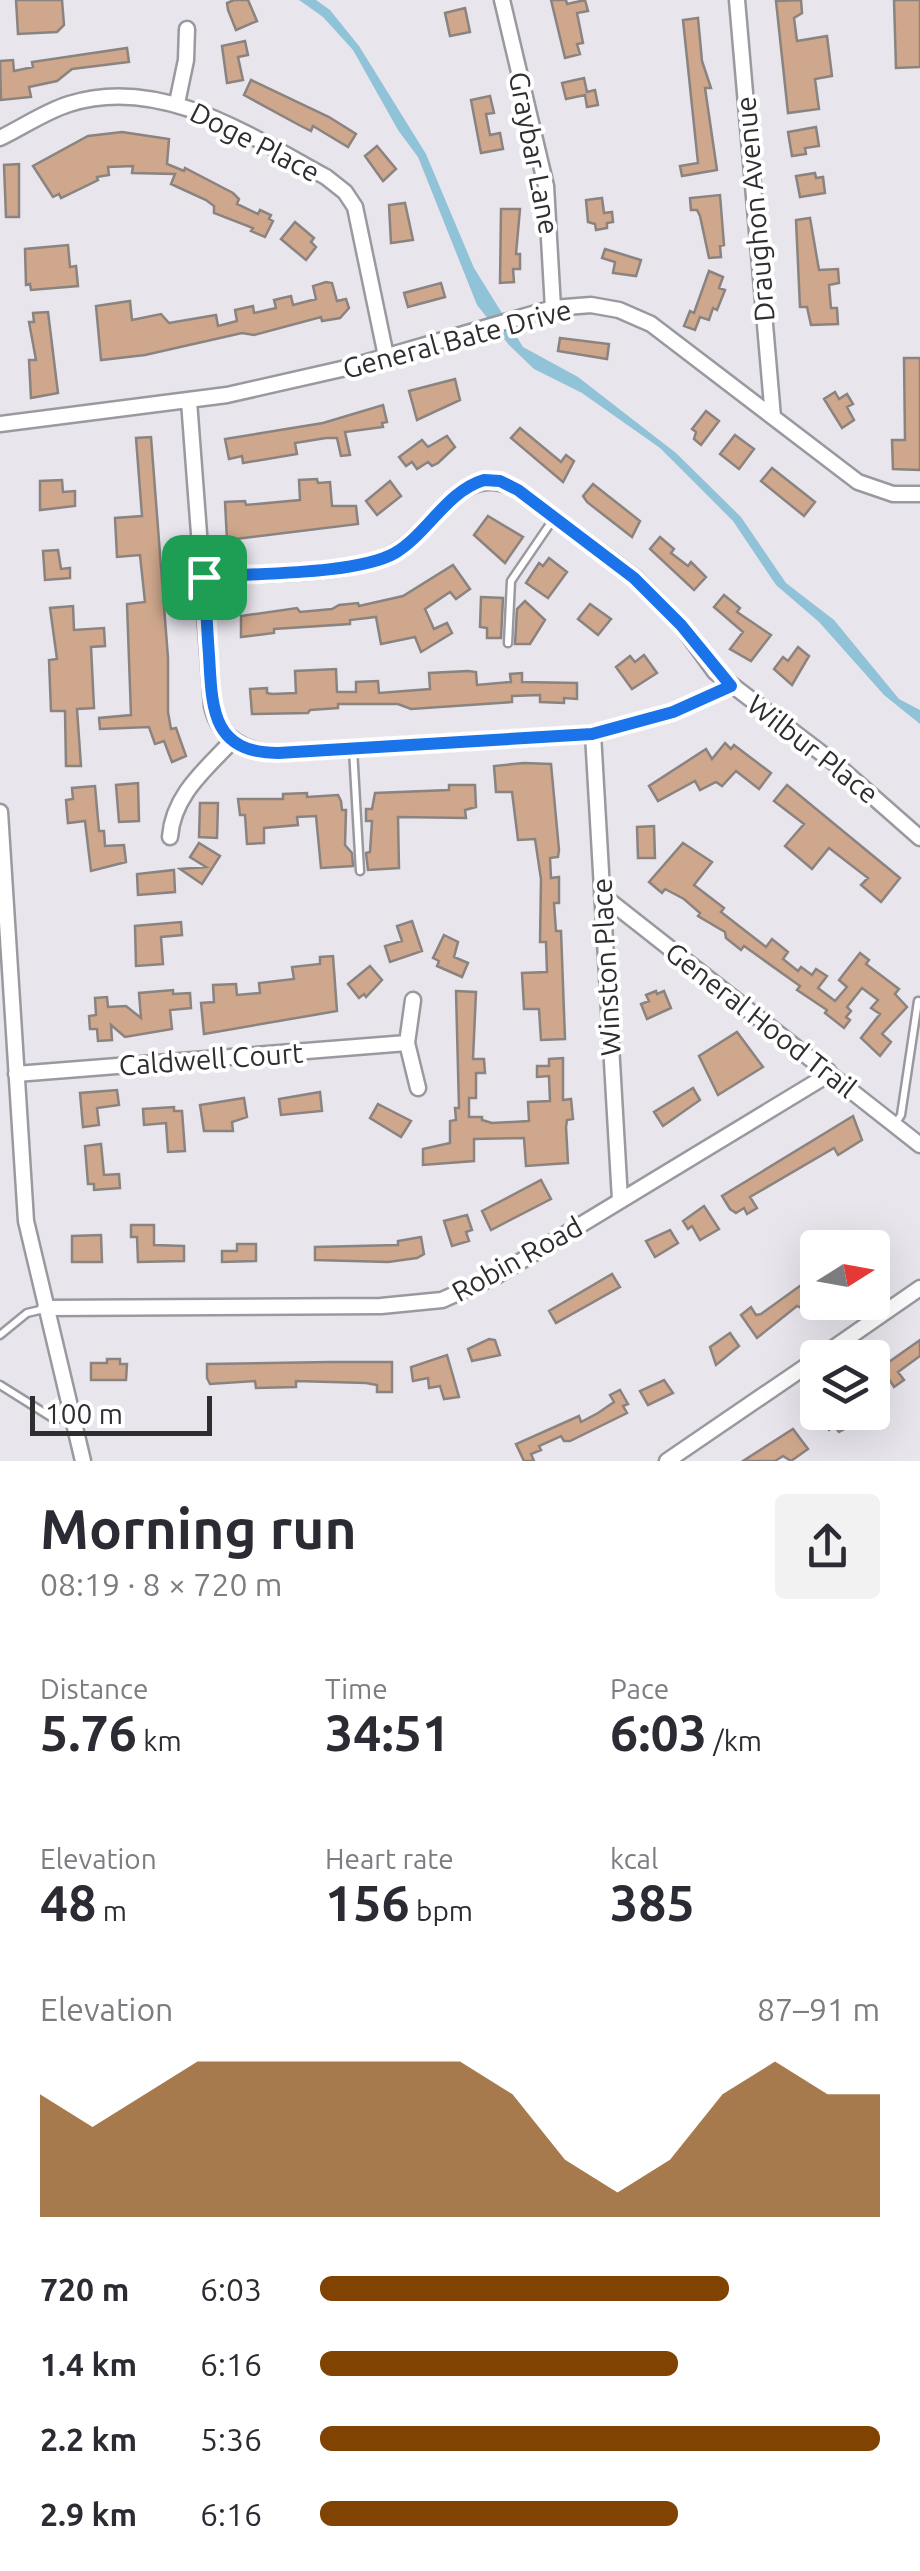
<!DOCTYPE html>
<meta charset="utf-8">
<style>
:root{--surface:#fff;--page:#f2f2f3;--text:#2b2b33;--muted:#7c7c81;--accent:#814301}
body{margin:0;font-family:Ubuntu,sans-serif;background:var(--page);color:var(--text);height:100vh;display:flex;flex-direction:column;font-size:38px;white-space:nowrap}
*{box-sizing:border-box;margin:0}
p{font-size:32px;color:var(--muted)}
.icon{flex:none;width:55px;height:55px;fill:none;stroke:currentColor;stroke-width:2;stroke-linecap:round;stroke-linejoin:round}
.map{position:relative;height:1461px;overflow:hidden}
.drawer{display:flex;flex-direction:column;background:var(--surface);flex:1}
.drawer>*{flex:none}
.needle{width:65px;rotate:79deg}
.fabs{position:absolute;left:800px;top:1230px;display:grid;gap:20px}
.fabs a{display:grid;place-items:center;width:90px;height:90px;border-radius:10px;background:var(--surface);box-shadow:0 10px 40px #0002;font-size:50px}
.scale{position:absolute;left:30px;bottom:25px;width:182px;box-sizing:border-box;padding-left:10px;border:5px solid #2e2d30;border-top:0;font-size:28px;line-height:35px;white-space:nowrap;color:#2e2d30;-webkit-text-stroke:8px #fff;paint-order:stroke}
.pin{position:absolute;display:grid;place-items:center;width:85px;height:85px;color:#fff;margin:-42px;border-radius:20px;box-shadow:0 5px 15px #0006}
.round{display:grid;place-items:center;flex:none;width:105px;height:105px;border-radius:10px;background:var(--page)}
.summary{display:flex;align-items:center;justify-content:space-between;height:170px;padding:0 40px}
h1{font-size:55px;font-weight:700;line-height:75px}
.figures{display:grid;grid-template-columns:repeat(3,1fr);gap:15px;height:170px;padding:10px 40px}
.figures div{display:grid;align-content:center}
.figures b{font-size:50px;font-weight:700}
.figures small{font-size:28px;font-weight:400}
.figures p{font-size:28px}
.chart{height:280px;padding:20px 40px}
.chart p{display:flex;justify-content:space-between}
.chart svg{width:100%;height:180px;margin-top:10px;fill:var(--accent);opacity:.7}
ul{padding:0 40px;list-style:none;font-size:32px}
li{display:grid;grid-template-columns:160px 120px 1fr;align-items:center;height:75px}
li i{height:25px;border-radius:12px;background:var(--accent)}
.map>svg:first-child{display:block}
.water{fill:#91c3d8}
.building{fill:#cfa78c;stroke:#8a837f;stroke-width:2.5}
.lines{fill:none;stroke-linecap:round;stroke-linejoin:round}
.lane-casing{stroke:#9b99a0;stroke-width:11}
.street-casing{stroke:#9b99a0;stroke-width:19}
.lane{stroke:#fff;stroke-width:6}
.street{stroke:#fff;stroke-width:14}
.route-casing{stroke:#fff;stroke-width:20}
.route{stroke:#1a73e8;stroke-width:12}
.labels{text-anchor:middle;stroke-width:8;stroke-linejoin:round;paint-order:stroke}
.street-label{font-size:28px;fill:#2e2d30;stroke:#fff}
</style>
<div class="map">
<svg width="920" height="1461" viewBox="0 0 920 1461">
<rect width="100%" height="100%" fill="#e8e5ed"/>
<path class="water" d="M299 0H316L330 10 359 46 426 154 474 268 523 347 578 377 676 453 741 517 786 583 834 620 899 699 920 710V724L884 695 819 622 776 585 733 521 660 448 582 393 534 369 509 345 477 305 418 157 398 130 353 50 323 17Z"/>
<path class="building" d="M16 0H62L64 25 57 32 18 34Z
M234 0H248L257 21 236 30 228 10 227 3Z
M551 0H566L567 4 585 0 588 11 577 13 583 43 577 44 580 54 565 58Z
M801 0 802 13 794 18 797 41 827 36 832 76 815 79 819 109 788 113 776 1Z
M894 0H920V67L896 68Z
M465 8 470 32 450 36 445 13Z
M698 18 702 61 711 88H705L717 170 682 176 680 166 698 163 683 20Z
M245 41 248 55 238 57 243 80 227 83 222 46Z
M127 48 129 62 72 69 57 81 29 87 31 97 1 100 0 61 13 60 14 71 33 67 32 62Z
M584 78 587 92 595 90 598 105 587 107 585 95 566 99 562 83Z
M251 80 329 117 356 134 348 147 313 126 311 131 299 125 244 95Z
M490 96 494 113 486 114 490 135 500 133 503 149 481 153 471 100Z
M816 127 819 146 805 148 806 154 792 156 788 132Z
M122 132 169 139 167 164 184 171 185 168 233 193 239 199 237 204 258 214 260 210 271 215 269 219 273 221 265 237 251 231 253 228 214 213V206L206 200 171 184 175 174 132 173 133 166 108 167 109 175 97 177 98 180 61 198 59 194 53 197 33 166 88 136Z
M377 146 396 169 383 181 365 156Z
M19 164V217H6L4 165Z
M815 173 816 178 823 177 825 193 800 197 796 176Z
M720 195 724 245 720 246 721 257 709 258 700 216 697 210H691L690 198Z
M602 198 604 213 612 212 613 222 607 223V228L596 230 595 224 588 222 586 200Z
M405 203 413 240 391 243 389 205Z
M501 209H520L516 254H520V269H513L514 282 500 283Z
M810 218 819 270 838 269 839 283 829 285 831 308H837L838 324 811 325 807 307H800L796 220Z
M295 222 314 238 311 242 316 247 306 260 281 239Z
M68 245 70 267 76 266 78 286 31 290 30 284 26 285 25 249Z
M605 249 641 260 636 276 613 273 615 262 602 258Z
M709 271 723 277 719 288 725 290 717 310 713 308 709 320 700 317 695 330 684 326 690 311 694 313Z
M326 282 332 283 337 301 346 299 349 308 340 318 322 321 321 317 254 335 242 333 145 355 101 360 96 306 130 301 132 320 161 314 169 323 216 315 218 326 237 321 235 310 253 306 254 313 276 308 274 300 291 296 293 305 316 299 313 286Z
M441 283 445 297 408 307 404 293Z
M48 312 58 393 31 398 29 360H36L29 322H34L33 313Z
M560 338 609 344 607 359 558 351Z
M904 358H920V470L893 469 892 440H905Z
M455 379 460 400 417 420 409 391Z
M835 392 839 399 847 394 853 404 847 407 854 420 842 428 824 399Z
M383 405 387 422 382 423 383 427 345 432 350 455 341 456 337 438H326L295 443 297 454 243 463 242 456 229 459 225 439 323 423Z
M706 411 719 421 701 445 694 439 696 432 692 429Z
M520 428 561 462 566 455 574 461 563 482 511 438Z
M735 435 754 449 739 469 720 454Z
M447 436 455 447 438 463 432 466 428 462 417 469 412 462 406 466 399 457 422 440 428 447Z
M151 437 168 658V712L171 729 176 728 186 756 172 762 164 741 155 744 149 727 100 729 99 718 131 715 127 604 145 602 140 555 117 557 115 518 142 516 136 438Z
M772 468 815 502 804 516 761 481Z
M317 479 318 483 330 482 332 506H356L358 524 227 540 225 502 245 501 246 505 300 500 299 480Z
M62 480 63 492 75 491V506L40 510V481Z
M390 481 401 496 377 515 366 501Z
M593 484 640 521 632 537 587 502 583 496Z
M488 516 523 537 505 563 474 535Z
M660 537 674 549 671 553 688 566 691 562 706 577 694 590 650 549Z
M58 550 61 569 70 568V578L45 580 43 551Z
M549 558 567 572 548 598 526 583 539 563 543 566Z
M453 565 470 589 456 599 450 592 425 609 434 629 447 623 452 633 421 652 415 637 381 644 376 617 350 620V624L274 629V633L241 637V616L297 608 300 612 332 609 339 605 358 603 359 606 403 596Z
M724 595 740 608 737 612 771 635 751 661 730 649 743 632 714 607Z
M481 597 503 598 501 638H487V628L480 627Z
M525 601 545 620 530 644H515L517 609Z
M590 604 611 619 598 635 578 619Z
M73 606 74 630 104 628 105 646 91 647 94 708 77 709 81 766H66L65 711H51L49 660 57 659 50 608Z
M798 647 809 656 792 685 774 669 783 657 788 661Z
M644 655 657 673 632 689 616 667 630 656 635 662Z
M336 669 337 692H356V682L378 681 379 693 430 689 429 673 468 671 476 672 477 685 511 682 510 674 522 673V682L577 683V699L564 698V703L540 702V695L512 696V702L411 709 398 704H338V708L310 710 308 713 252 714 250 689 267 688V693L272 694 296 693 295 671Z
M725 743 731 749 734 745 771 773 759 789 736 771 722 786 716 782 700 790 695 781 658 801 649 786 706 749 712 759Z
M524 763 551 764 559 850 558 857 550 858 551 878 559 877V903H554L556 931H561L565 1039 541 1040 539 1009H524L522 973 547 972 546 942H540L541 879 535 839 518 840 512 792H496L494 766Z
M138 783 139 821 119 822 116 785Z
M449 785H475L476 807 465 810 466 818 398 817 399 868 368 870 366 853 370 852 372 821H366V809H372L375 793 449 790Z
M787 785 900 878 881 902 861 885 868 878 829 848 812 869 785 846 804 824 774 801Z
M95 786 99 831H104L105 846 124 845 126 862 91 871 85 821 68 823 66 800 73 799 72 788Z
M307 793V797L338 795 341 801 342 810H346L345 845 352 853 353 866 321 868 316 816 297 817 298 825 264 828V843L247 844 245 815H240L238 799H283V794Z
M200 803H218L217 838 199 837Z
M654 826 655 858H638L637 827Z
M199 843 220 856 202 884 180 869 206 867 190 857Z
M683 843 712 862 694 885 724 908 721 912 766 947 772 939 788 952 783 959 798 971 801 967 812 975 816 969 827 976 818 988 835 1001 847 987 839 980 860 953 869 960 866 964 899 989 895 994 907 1007 882 1034 891 1042 880 1056 861 1038 880 1014 871 1008 878 1000 862 988 847 1007 851 1011 846 1017 850 1020 844 1028 825 1013 827 1010 797 990 800 986 744 946 741 950 726 938 725 932 698 916 700 913 684 899 665 889 662 893 649 882Z
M174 870 175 892 138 895 137 874Z
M412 921 422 951 390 962 385 946 402 941 397 926Z
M181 922 182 935 161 937 163 964 136 966 135 926Z
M444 935 458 942 454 957 468 963 462 977 437 966 439 961 433 958Z
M333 956 337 1011 204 1034 201 1003 214 1002 213 985 236 984 237 995 260 993 259 983 294 979 292 967 320 964V957Z
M370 966 382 980 366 997 364 994 359 998 348 984Z
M173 990V994L190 993 191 1008 170 1010 172 1029 125 1037 111 1025 112 1040 98 1041 97 1029H90L89 1016 96 1015 95 998 107 997 108 1007 126 1006 141 1018 139 993Z
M456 991 476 992 473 1059H484L485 1073H476V1098H469V1117H482V1120L492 1123 529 1121 528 1102 550 1101 549 1076 537 1077V1066H549V1059L563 1058V1100L571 1099 573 1119 567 1120 566 1127 568 1163 526 1166 524 1138 474 1139V1161L423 1165V1149L450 1143V1121L456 1120 455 1108H459Z
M656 991 657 994 664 991 671 1008 647 1019 641 1004 649 1001 646 995Z
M737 1032 763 1067 718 1095 699 1056Z
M693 1088 700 1100 663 1126 654 1112Z
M117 1090 119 1105 97 1108 99 1125 83 1127 80 1093Z
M320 1092 322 1111 281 1115 279 1099Z
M244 1098 247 1117 232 1122 233 1131H204L200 1105Z
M378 1104 411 1121 401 1137 370 1118Z
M174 1107V1111H182L185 1151 168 1152 166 1123 144 1125 143 1109Z
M853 1116 862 1140 838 1155 834 1148 750 1197 757 1208 747 1214 744 1208 736 1213 730 1209 722 1196Z
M101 1144 104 1175 119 1174 120 1188 94 1190V1184H88L85 1146Z
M541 1180 551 1199 491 1230 482 1211Z
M704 1206 719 1229 700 1240 692 1226 688 1229 683 1221Z
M467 1215 472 1230 466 1232 469 1241 452 1246 444 1221Z
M131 1225H154V1245L184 1246V1261L138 1262 137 1237H131Z
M670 1230 678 1243 655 1257 646 1241Z
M101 1235 102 1262H72V1236Z
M421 1237 424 1254 417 1258 388 1262 315 1260V1247L398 1245V1241Z
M237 1244H256V1261L222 1262V1251H237Z
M818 1273V1297L802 1308 797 1306 757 1338 741 1315 751 1307 756 1315 761 1314Z
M612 1274 620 1287 556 1323 549 1311Z
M730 1333 739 1346 716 1365 710 1347Z
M489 1339 495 1340 500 1355 472 1361 468 1349Z
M920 1340V1356L898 1372 904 1380 894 1387 889 1379 872 1391V1374Z
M447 1355 459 1397 444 1399 440 1386 429 1388 428 1378 413 1381 411 1367Z
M107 1359H120V1364H127L126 1380H91V1363H107Z
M330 1362H392V1392H377V1385L366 1383 296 1381V1387L256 1388 255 1381 210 1384 207 1378V1364Z
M664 1380 673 1393 648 1405 640 1391Z
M620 1390 628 1404 623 1406 627 1413 570 1441H564L561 1436 539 1446 541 1450 531 1454 534 1461H524L516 1444 579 1416 581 1422 598 1413 614 1402 610 1395Z
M817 1412H859L863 1419 839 1432 834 1426 829 1430Z
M793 1429 808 1449 791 1461 783 1456 775 1461H743Z"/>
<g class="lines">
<defs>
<path id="lane" d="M508 643 511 581 554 518
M353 749 360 871
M894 1126 901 1115 918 1001
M0 1335 27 1313 44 1309
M0 1385 51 1417 72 1420"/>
<path id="street" d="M502 0 546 186 553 308
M737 0 773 417
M177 103 186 60 187 29
M0 138C23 127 44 112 69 104 160 75 249 135 326 177L345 192 355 207 386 356
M189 401 212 706C219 738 246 753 278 753L593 734 673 712 731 686
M0 424 227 395 346 368 553 308 591 305 619 310 651 324 858 482 893 494H920
M204 577C252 573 354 576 394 553 437 528 461 458 518 490L634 577 681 625 715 672 837 765 920 838
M593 734 620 1200
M0 812 26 1221 83 1461
M170 837C173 795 206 769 233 740
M602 895 920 1145
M413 1000 407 1043 418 1088
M16 1074 407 1043
M45 1308 381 1306 442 1300 498 1275 821 1079 828 1071
M819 1358 920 1288
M667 1461 818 1358"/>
</defs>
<use href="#lane" class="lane-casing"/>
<use href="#street" class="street-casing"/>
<use href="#lane" class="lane"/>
<use href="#street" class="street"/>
</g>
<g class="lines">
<defs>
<path id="route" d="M484 480 500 481 518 490 634 578 681 625 731 686 673 712 592 734 278 753C211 753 212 707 209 655 207 629 206 603 204 577 252 573 356 575 395 553 427 534 447 491 484 480Z"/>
</defs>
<use href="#route" class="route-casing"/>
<use href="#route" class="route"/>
</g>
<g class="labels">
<g class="street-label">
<text transform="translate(255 142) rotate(27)" y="10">Doge Place</text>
<text transform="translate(534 153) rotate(79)" y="10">Graybar Lane</text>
<text transform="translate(755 209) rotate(-95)" y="10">Draughon Avenue</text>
<text transform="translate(457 339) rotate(-15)" y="10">General Bate Drive</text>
<text transform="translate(813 749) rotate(38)" y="10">Wilbur Place</text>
<text transform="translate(606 967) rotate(-93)" y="10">Winston Place</text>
<text transform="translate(761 1020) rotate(38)" y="10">General Hood Trail</text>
<text transform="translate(211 1059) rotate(-4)" y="10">Caldwell Court</text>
<text transform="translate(517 1259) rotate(-29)" y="10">Robin Road</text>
</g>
</g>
</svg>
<div class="fabs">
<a><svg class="needle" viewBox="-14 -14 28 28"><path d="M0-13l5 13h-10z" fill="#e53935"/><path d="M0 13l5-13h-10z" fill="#7c7c81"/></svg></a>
<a><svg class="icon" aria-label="layers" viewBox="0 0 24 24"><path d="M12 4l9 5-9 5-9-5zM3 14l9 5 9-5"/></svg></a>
</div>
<div class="scale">100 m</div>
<div class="pin" style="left:204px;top:577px;background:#1e9e55"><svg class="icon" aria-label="arrive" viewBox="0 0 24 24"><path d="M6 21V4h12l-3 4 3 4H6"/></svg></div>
</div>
<section class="drawer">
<div class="summary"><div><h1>Morning run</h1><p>08:19 · 8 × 720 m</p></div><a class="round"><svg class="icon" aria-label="share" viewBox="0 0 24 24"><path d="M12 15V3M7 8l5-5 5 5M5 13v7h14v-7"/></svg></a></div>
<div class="figures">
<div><p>Distance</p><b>5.76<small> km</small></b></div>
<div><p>Time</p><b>34:51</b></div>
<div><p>Pace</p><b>6:03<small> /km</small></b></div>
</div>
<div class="figures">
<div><p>Elevation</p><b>48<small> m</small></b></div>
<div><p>Heart rate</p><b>156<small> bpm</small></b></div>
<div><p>kcal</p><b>385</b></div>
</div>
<div class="chart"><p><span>Elevation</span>87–91 m</p>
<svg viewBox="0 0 160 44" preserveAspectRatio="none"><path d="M0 44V14L10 22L20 14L30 6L40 6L50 6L60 6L70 6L80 6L90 14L100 30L110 38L120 30L130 14L140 6L150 14L160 14V44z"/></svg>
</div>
<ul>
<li><b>720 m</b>6:03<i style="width:73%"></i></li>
<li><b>1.4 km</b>6:16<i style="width:64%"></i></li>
<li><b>2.2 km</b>5:36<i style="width:100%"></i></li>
<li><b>2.9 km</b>6:16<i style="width:64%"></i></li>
</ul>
</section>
